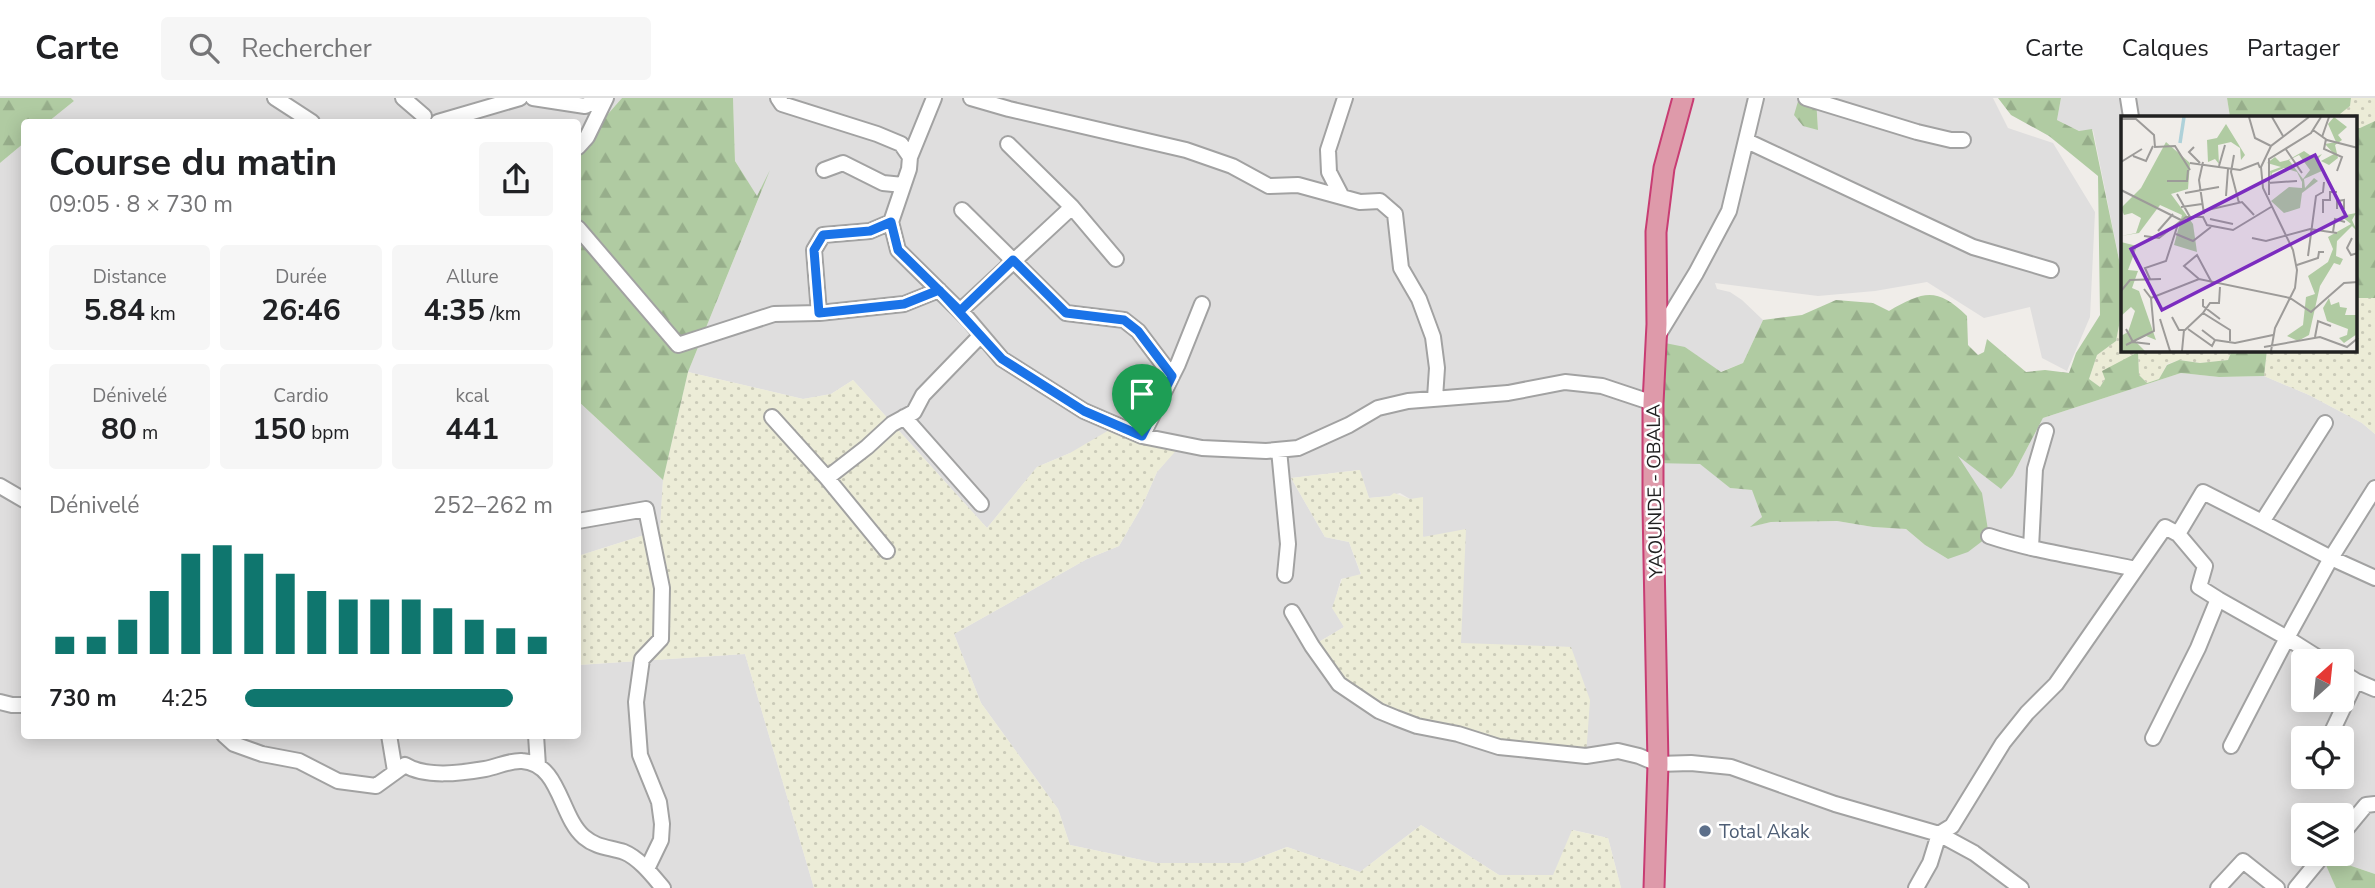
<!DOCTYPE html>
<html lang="fr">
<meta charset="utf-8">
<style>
:root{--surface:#fff;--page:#f6f6f6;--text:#202124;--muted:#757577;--line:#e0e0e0;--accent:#0f766e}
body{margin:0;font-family:"Nunito Sans",sans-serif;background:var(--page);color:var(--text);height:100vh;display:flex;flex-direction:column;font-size:26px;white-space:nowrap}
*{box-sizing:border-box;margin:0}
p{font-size:23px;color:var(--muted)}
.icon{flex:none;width:38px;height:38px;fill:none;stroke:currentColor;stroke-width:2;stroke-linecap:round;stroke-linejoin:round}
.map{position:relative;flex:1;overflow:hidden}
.drawer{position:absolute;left:21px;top:21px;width:560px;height:620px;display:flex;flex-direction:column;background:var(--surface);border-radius:7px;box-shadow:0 4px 18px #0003}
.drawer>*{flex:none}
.needle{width:46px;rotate:27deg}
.fabs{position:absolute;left:2291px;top:551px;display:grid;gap:14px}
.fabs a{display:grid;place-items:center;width:63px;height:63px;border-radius:7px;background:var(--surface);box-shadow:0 4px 18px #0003;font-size:35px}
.pin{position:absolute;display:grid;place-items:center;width:60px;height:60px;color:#fff;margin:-72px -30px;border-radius:50% 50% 50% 0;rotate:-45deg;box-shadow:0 0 7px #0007}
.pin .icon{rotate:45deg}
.round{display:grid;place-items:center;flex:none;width:74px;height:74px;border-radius:7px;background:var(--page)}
.summary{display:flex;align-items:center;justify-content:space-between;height:119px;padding:0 28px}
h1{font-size:38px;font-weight:700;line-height:52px}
.figures{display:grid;grid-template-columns:repeat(3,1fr);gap:10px;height:119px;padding:7px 28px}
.figures div{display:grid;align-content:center;border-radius:7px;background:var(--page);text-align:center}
.figures b{font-size:30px;font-weight:700}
.figures small{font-size:19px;font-weight:400}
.figures p{font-size:19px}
.chart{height:196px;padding:14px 28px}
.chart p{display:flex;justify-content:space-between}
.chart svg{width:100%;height:126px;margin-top:7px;stroke:var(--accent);stroke-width:6}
ul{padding:0 28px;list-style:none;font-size:23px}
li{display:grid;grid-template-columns:112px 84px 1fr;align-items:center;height:52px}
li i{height:18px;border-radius:9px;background:var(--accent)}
header{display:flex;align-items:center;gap:42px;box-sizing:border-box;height:98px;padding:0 35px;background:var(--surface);border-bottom:2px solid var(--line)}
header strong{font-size:33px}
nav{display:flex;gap:38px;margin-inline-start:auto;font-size:24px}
.search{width:490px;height:63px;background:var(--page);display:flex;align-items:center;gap:18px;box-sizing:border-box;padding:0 24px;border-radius:7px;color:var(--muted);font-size:26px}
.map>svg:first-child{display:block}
.residential{fill:#dfdede;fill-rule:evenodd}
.farmland{fill:url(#farmland-dots)}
.forest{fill:url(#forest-firs)}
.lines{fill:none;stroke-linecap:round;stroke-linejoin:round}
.minor-casing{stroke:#a2a2a2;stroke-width:18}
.highway-casing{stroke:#c83c73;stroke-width:23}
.minor{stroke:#fff;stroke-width:14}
.highway{stroke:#de9aaa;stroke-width:19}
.route-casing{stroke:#fff;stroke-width:14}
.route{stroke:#1a73e8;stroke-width:9}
.service-dot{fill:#5c6f8a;stroke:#fff;stroke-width:2.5}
.labels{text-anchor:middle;stroke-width:5;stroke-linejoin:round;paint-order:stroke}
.street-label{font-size:19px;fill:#212121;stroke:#fff}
.service-label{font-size:19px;fill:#4e5e75;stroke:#fff;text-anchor:start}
.inset-river{fill:none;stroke:#aed1d9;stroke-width:3.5}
.inset-road{fill:none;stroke:#9d9b99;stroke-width:2}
.view{fill:#7b2cbf;fill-opacity:0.15;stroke:#7b2cbf;stroke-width:3.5}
.inset-edge{fill:none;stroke:#212121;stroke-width:3.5}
</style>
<header>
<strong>Carte</strong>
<div class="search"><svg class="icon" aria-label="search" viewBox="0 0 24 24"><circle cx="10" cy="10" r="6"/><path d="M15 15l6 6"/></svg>Rechercher</div>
<nav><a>Carte</a><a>Calques</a><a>Partager</a></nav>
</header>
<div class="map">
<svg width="2375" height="790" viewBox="0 0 2375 790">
<defs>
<pattern id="farmland-dots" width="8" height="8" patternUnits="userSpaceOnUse" patternTransform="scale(1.75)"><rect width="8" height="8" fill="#ececd7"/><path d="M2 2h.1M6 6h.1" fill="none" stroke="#cacab8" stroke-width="1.8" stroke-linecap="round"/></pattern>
<pattern id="forest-firs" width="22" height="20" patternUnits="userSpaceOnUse" patternTransform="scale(1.75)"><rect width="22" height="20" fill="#b0cba2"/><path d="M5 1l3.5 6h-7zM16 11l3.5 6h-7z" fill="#97ae8b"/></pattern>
</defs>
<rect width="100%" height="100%" fill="#f0ede9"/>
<path class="residential" d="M71 0H622L578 50V24H48L74 3Z
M733 0H1799L1798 2 1818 32 1816 0H1993L2008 30 2053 45 2095 114 2090 219 2067 273 2042 260 2030 209 1984 220 1927 184 1875 193 1818 198 1715 185 1717 191 1730 194 1742 202 1763 222 1743 265 1720 274 1685 249 1701 366 1730 390 1753 392 1762 419 1752 428 1771 424 1837 423 1873 429 1906 431 1925 447 1948 461 1956 356 2013 377 2043 320 2181 275 2219 279 2264 278 2309 297 2362 325 2375 336V776L2323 758 2336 790H1621L1608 740 1573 732 1554 778 1499 777 1421 727 1360 774 1287 749 1245 765H1156L1070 747 1058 711 981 605 954 536 1087 461 1119 448 1142 408 1157 374 1180 347 1070 355 1037 369 987 430 853 282 831 296 803 301 688 274 762 92 757 99 735 63ZM1359 372 1369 400 1390 398 1400 395 1410 401 1461 546 1571 549 1312 548 1344 529 1333 510 1341 481 1361 477 1349 444 1325 439 1291 380ZM2303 564H2342V602H2303ZM2303 640H2342V679H2303ZM2303 718H2342V756H2303Z
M2061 0H2227L2230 19H2123V181L2093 32 2079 33 2057 22Z
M24 45V637H578V567L745 556 814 790H0V65Z
M578 303 663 382 660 432 578 458Z"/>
<path class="farmland" d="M2351 0H2375V23L2360 30H2356V19H2342L2340 16 2350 8Z
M2356 200H2375V336L2362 325 2309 297 2264 278 2267 252H2356Z
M2123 207V252H2232L2228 262 2200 265 2180 262 2167 266 2159 281 2147 285 2139 277 2138 254 2105 281 2100 289 2089 281 2097 257 2116 243Z
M688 274 803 301 831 296 853 282 987 430 1037 369 1070 355 1116 328 1181 347 1157 374 1142 408 1119 448 1087 461 954 536 981 605 1058 711 1070 747 1156 765H1245L1287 749 1360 774 1421 727 1499 777H1553L1572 732 1608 740 1621 790H814L745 556 578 567V458L660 432 663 382Z
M1360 372 1369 400 1390 398 1394 395 1410 401 1423 399V439L1466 431 1461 545 1571 549 1590 602 1586 658 1417 628 1339 586 1312 548 1344 529 1332 510 1342 481 1361 476 1349 444 1325 439 1291 380Z"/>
<path class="forest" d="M0 0H71L74 3 48 24H24V45L0 65Z
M622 0H733L735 63 757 98 770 72 688 274 663 382 578 303V50Z
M1799 0H1816L1818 32 1803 28 1794 17Z
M1998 0H2061L2057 22 2079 33 2092 31 2123 181V207L2116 243 2097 257 2089 281 2100 289 2105 281 2102 273 2138 254 2139 277 2147 285 2159 281 2167 267 2179 262 2200 265 2228 262 2232 252H2267L2264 278 2219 279 2181 275 2043 320 2013 377 2001 391 1958 358 1982 395 1989 438 1968 454 1948 461 1925 447 1906 431 1873 429 1837 423 1771 424 1750 429 1762 419 1752 392 1730 390 1700 366 1653 365 1655 243 1685 249 1721 274 1743 265 1763 222 1802 217 1836 202 1873 205 1889 213C1924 193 1937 189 1967 218L1968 247 1978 257 1984 254 1987 241 2026 274 2045 272 2069 275 2076 255 2100 217 2098 78 2049 38 2011 17Z
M2227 0H2351L2350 8 2340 16 2342 19H2230Z
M2375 23V200H2356V30H2360Z
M2322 758 2375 776V790H2336Z"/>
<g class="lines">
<defs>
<path id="minor" d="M275 0 312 24
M403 0 424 18
M533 0 585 8 600 0
M778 0 782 6 877 36 901 46 910 59 909 71 891 124 898 152 968 221 1002 261 1084 313 1142 338 1202 350 1266 353 1298 350 1349 327 1378 310 1408 303 1508 295 1565 284 1602 288 1653 305
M971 0 1009 11 1186 52 1232 68 1269 88 1298 87 1360 104 1380 103 1395 116 1401 170 1419 201 1433 239 1437 270 1435 300
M1806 0 1917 34 1951 42H1963
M2128 0 2131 19
M438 24 520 0
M1747 43 1973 149 2051 172
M1008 46 1072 109 1116 161
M578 49 587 39 606 0
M910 59 934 0
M824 72 843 65 883 85 903 87
M1342 99 1329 74 1328 52 1345 0
M962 112 1066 215 1124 222 1138 233 1172 278
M578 130 678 247 774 216 819 215 904 206 939 192
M960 213 1072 109
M819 215 814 152 823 137 870 133 891 124
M1657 239 1696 175 1729 113 1756 0
M772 319 827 380 887 453
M904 319 981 406
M1142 338 1178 266 1202 206
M1279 352 1288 446 1285 477
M827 380 867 349 892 326 914 314 923 297 981 237
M0 388 24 402
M578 423 646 411 662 490 661 541 642 561 636 604 640 657 659 704 662 726 661 742 647 771
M2262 424 2331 460 2375 390
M2178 436 2205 468 2199 489 2218 501
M1989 438C2037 454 2086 460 2135 471
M2031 450 2035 371 2046 333
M1292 514 1312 548 1339 586 1379 613 1396 620 1417 628 1458 636 1499 649 1586 658 1618 653 1639 658 1658 666 1691 665 1731 669 1835 706 1939 736 1974 755 2021 790
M2342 574 2356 583
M0 604 12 607H24
M224 637 234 646 262 656 299 663 338 683 376 688 405 667C426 680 461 675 485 671 497 669 510 662 522 663 560 665 560 719 584 739 597 750 609 749 624 754 639 760 653 778 663 790
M389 637 395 673
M536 637 538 668
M2153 640 2198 550 2218 501 2287 540 2331 460 2375 480
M2329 640 2356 583 2375 591
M2231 648 2287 540 2325 564
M2342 736 2366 707 2375 706
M1916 790 1930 765 1939 736 1952 728 2003 645 2027 615 2056 586 2165 429 2178 436 2203 394 2262 424 2325 325
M2218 790 2243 763 2277 790
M2296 790 2324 756"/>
<path id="highway" d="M1654 790 1658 666 1653 409V305L1657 226 1656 134 1664 70 1683 0"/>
</defs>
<use href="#minor" class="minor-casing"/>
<use href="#highway" class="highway-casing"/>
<use href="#minor" class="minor"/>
<use href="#highway" class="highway"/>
</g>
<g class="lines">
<defs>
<path id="route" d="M1142 338 1084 313 1002 261 939 192 904 206 819 215 814 152 823 137 870 133 891 124 898 152 960 213 1013 162 1066 215 1124 222 1138 233 1172 278 1142 338"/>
</defs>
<use href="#route" class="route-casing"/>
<use href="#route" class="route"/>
</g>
<circle class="service-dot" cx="1705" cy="733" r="7"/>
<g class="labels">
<g class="street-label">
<text transform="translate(1654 393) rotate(-91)" y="7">YAOUNDE - OBALA</text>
</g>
<g class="service-label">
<text x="1719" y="740">Total Akak</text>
</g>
</g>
<g transform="translate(2121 18)">
<rect width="236" height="236" fill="#f0ede9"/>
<path d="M213 1 226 11 217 19 221 24 214 29 217 42 208 49 200 45 213 38 204 28 215 26 207 8ZM105 8 124 39 120 44 119 32 110 26 97 29 98 48 94 43 87 46 86 24 96 22ZM45 26 69 47 67 73 50 78 72 108 76 136 53 129 61 99 39 89 18 117 0 120 15 117 20 102 11 97 3 99 0 92 20 72ZM183 35 193 42 201 38 197 43 203 54 183 63 184 72 193 62 197 65 181 77 179 92 163 97 150 85 168 71 181 72V66L176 56 163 52 151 57 150 63 149 55 160 51 146 47 154 41 159 46 167 44ZM178 39 189 54 182 63 168 44ZM235 97 231 104 236 115 231 110 216 125 215 140 222 143 219 149 213 147 199 170 188 219 177 225 166 220 182 209 185 181 194 178 187 160 207 146 212 133 207 121 230 108 220 100ZM0 126 16 130 7 154 17 155 11 172 18 175 35 224 25 220 14 225 24 235H0V220L7 216 14 195 10 191 0 200ZM208 182 210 189 218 186 219 191 226 192 224 199H236V218L223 227 218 222 226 219 227 213 206 205 202 192Z" fill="#b0cba2" fill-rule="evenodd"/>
<path class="inset-river" d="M59 27 63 1"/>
<path class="inset-road" d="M128 1 134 22 150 30M151 1 162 20M0 3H15L33 19 34 31 54 30 69 54M192 14 206 24 237 32M201 21 208 1M205 23 203 33 221 41 216 55M73 31 68 36 79 47M164 32 181 57M113 39 110 56 118 87M12 40 25 45 32 30M0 46 21 33M82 46 78 64 83 98M69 47 119 54 137 47 139 52M98 50 104 29M46 65H66L67 54M147 67 176 65M0 74 60 104M64 77 98 71M56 78 69 101M148 79V43L190 17 200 1M105 80 107 53M60 91 81 88M216 93V85L223 84V93M82 95 121 86 133 99M202 97V84H209V76H216M89 103 112 108M37 115 52 98M212 116 214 103 224 106M55 118 72 125 90 111M23 120 38 122 65 101H82L86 109 112 114 150 91M131 122 145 125 189 113 216 117M231 122 226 132 230 139 237 137M187 140 195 80 202 76 203 66M176 149 197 142 198 136H203M29 163 24 152 45 145 57 108M78 163 63 150 76 139 91 167M99 171 98 187H89L82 197 109 214V225M23 173 30 182 78 163 169 182 190 196 223 167 237 166M0 175 9 164 40 163M82 183V190L99 203M51 201 58 214H64L82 197M39 203 49 235M5 213 12 226 29 228M67 213 91 230 94 224 81 214M194 221 197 205 210 210M94 224 114 227 152 219M5 229 33 215 30 182M143 231 199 221 226 231 237 222M61 235 63 214M150 235 154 212 174 172 176 154 172 134 142 72 140 51 150 30 188 1"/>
<path class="view" d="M194 39 225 100 41 194 10 133Z"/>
<rect width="236" height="236" class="inset-edge"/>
</g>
</svg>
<div class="fabs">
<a><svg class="needle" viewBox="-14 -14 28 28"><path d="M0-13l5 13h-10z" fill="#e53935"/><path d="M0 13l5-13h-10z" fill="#757577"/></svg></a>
<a><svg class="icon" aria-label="locate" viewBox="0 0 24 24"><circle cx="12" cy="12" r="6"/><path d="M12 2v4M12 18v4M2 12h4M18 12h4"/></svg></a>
<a><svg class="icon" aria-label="layers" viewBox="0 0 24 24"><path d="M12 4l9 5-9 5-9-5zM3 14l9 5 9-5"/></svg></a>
</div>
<div class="pin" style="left:1142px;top:338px;background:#1e9e55"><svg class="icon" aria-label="arrive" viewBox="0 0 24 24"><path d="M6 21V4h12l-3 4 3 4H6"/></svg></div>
<section class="drawer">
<div class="summary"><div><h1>Course du matin</h1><p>09:05 · 8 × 730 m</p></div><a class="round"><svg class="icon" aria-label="share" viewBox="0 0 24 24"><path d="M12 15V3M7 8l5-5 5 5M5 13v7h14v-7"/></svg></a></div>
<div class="figures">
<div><p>Distance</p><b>5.84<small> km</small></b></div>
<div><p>Durée</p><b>26:46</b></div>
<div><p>Allure</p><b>4:35<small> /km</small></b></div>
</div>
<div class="figures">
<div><p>Dénivelé</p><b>80<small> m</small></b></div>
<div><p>Cardio</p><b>150<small> bpm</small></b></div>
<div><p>kcal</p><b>441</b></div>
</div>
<div class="chart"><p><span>Dénivelé</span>252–262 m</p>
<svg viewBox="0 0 160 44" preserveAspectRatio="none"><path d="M5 44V38M15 44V38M25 44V32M35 44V22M45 44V9M55 44V6M65 44V9M75 44V16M85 44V22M95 44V25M105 44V25M115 44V25M125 44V28M135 44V32M145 44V35M155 44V38"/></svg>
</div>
<ul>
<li><b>730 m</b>4:25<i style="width:87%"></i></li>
</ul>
</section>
</div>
